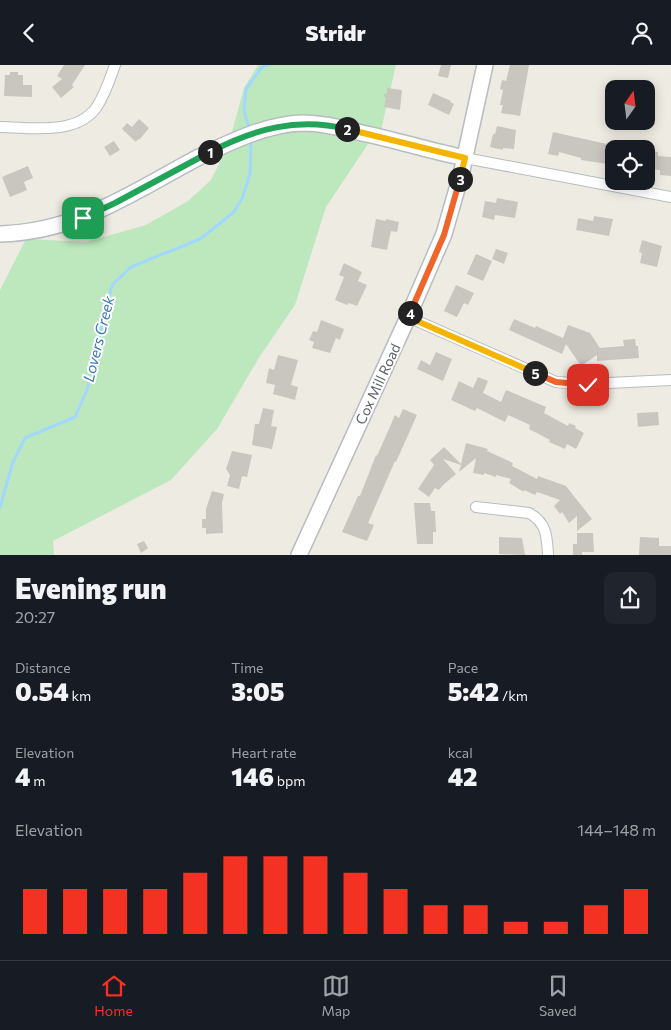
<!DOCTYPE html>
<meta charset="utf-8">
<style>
:root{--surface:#171b24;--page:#20242c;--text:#f1f3f6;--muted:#9ea1a6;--line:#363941;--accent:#f43223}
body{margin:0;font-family:Commissioner,sans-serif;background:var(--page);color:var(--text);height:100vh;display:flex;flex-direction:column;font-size:19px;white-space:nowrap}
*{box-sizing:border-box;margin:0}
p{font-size:16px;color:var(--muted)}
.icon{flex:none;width:28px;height:28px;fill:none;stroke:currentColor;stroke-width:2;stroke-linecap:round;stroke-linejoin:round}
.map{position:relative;height:490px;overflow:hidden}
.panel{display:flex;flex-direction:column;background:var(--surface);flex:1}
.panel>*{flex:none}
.needle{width:32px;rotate:14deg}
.buttons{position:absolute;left:605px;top:15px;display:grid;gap:10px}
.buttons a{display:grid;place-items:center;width:50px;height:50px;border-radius:10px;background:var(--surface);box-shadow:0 2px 12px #0003;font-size:25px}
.pin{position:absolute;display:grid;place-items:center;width:42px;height:42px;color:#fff;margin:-21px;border-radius:10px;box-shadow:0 2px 8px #0006}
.km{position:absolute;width:25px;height:25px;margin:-12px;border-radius:50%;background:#222;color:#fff;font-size:14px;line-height:25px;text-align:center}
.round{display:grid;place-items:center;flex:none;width:52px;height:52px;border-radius:10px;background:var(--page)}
.headline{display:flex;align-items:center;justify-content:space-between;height:85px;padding:0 15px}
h1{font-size:28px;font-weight:800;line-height:38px}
.stats{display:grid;grid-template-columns:repeat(3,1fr);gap:8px;height:85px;padding:5px 15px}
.stats div{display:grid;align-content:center}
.stats b{font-size:25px;font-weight:800}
.stats small{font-size:14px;font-weight:400}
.stats p{font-size:14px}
.chart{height:140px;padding:10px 15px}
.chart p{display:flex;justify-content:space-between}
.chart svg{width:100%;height:90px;margin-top:5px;stroke:var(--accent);stroke-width:6}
header{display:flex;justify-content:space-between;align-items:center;height:65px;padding:0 15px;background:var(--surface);font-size:22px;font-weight:800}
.tab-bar{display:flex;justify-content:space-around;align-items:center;height:70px;border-top:1px solid var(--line);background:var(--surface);font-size:14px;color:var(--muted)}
.tab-bar a{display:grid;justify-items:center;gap:2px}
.tab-bar .selected{color:var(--accent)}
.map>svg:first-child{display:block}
.green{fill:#bde8bd}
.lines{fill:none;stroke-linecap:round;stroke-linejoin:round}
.stream{stroke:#a2d7ff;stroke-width:3}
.building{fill:#c9c6bf}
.street-casing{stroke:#b8bbc0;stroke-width:12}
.secondary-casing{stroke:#b8bcc2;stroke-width:18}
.street{stroke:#fff;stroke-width:10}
.secondary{stroke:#fff;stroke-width:15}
.split-1-casing{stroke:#fff;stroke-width:10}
.split-2-casing{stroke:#fff;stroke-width:10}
.split-3-casing{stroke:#fff;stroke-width:10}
.split-4-casing{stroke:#fff;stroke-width:10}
.split-5-casing{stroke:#fff;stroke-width:10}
.split-6-casing{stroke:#fff;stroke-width:10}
.split-1{stroke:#22a559;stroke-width:6}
.split-2{stroke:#22a559;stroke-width:6}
.split-3{stroke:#f5b400;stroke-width:6}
.split-4{stroke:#f0652b;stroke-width:6}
.split-5{stroke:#f5b400;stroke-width:6}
.split-6{stroke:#f0652b;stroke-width:6}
.labels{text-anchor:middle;stroke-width:4;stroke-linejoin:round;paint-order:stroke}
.street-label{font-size:14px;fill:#5b5f64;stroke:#fff}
.water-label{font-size:15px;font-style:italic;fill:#3877b8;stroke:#fff}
</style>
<header><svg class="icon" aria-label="back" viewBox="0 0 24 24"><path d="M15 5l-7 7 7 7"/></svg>Stridr<svg class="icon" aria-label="person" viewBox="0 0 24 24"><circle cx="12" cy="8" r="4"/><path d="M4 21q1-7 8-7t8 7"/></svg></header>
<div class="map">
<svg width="671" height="490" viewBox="0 0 671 490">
<rect width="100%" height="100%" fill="#eeece2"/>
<path class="green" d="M258 0H396L380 70 368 79 326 142 295 240 260 291 217 364 171 415 53 476 54 490H0V225L26 174 86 177 146 160 188 136 211 115 228 81 244 23Z"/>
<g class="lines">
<path class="stream" d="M249 64 244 45 246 24 262 2 268 0
M0 442 13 397 25 373 75 352 87 325 112 220 131 202 200 174 233 148 242 134 250 109 251 75"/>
</g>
<path class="building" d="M64 0H85L72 20 74 22 61 33 52 22 62 14 57 11Z
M441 0H451L448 13 438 11Z
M510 0H529L520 51 501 48 503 40H500L503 25 500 24 502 15 506 16Z
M10 7H18V10H23V20H32V32L4 31 5 10H10Z
M387 23 402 25 400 45 384 42 386 33 383 30 387 28Z
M433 28 451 36 450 37 454 39 449 50 428 40Z
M139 54 149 63 139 75 138 74 136 77 122 64 127 58 132 62Z
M497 61 516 65 514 84 503 83V85L490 82 493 69H495Z
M553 67 607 79 614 78V100L581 95V93L559 87 558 91 548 89Z
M114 76 120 85 110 91 104 82Z
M646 86 658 87V91L671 92V111L660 110V105L646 104Z
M28 101 33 113 24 117 27 125 10 132 2 112Z
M497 133 518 137 515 153 495 150 494 155 482 152 485 136 496 138Z
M594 151 613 154 609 171 576 165 578 153 593 156Z
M376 154 386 156V154L399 157 397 167 391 166 387 185 371 182Z
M642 175 662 181 657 202 640 198 642 188 639 187Z
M496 184 508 188 504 199 492 194Z
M476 189 492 196 483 216 467 209Z
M344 198 362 207 358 216 367 220 357 241 349 238 347 240 335 235 344 212 339 210Z
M456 220 474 228 468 240 464 238 457 252 444 246Z
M514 254 535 263 536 261 563 273 568 260 590 268 600 283 624 281 623 275 635 274 636 281H638L639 293 597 296V290L581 301 566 279 562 289 509 265Z
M321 255 344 264 340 275 336 273 330 288 312 283 314 277 309 275 313 266 317 267Z
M436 287 452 294 443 316 417 304 421 295 430 300Z
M278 290 298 295 291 320 298 322 295 335 273 329 275 320 266 318 269 303 274 305Z
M478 312 488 316 483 328 501 337 506 325 546 342 544 348 568 361 569 358 576 361 575 363 584 368 576 384 567 379 565 384 549 377 550 375 529 364 530 360 508 350 505 357 477 343 475 346 451 335 459 316 473 323Z
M263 343 274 345 271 361 277 362 272 384 252 380 255 359H259Z
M403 344 417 350 396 397 395 396 368 458 374 460 367 476 342 467 358 431H360L376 390 377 391 395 350 399 353Z
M658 347 659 360 638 362 637 348Z
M466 378 488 384 487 386 513 398 512 401 537 414 538 411 566 421 592 454 577 466V451L569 458 562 447 560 449 554 441 560 435 537 427 535 430 524 425V427L509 418 511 414 496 410V412L484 408V410L473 408 476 393 459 407 461 400 443 394 456 409 443 420 439 425 435 423 429 432 418 424 434 400 430 395 444 382 461 399Z
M232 386 252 390 247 412 242 411 239 424 227 421 230 410 226 404Z
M212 426 224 429 222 438 223 468 206 469V463H202V454H206V444Z
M414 438H430L431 446H435L436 467H433V479H417Z
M577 468H593L594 487H582V490H573V479H577Z
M499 472 522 473 525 490 499 489Z
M640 472 659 473V481H671V490H639Z
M144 476 148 483 141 488 137 479Z"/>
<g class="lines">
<defs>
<path id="street" d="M0 62C30 62 75 71 96 43 105 30 110 14 115 0
M465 93 671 132
M408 252 556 317 588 319 671 315
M476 442 529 448C547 458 547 472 548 490"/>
<path id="secondary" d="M0 169C78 167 133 127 199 92 230 77 267 59 302 58 322 58 343 63 362 68 396 75 430 86 465 93
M299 490 408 252 444 169 461 110 485 0"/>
</defs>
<use href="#street" class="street-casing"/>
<use href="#secondary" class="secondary-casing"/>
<use href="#street" class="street"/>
<use href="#secondary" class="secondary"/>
</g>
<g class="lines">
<defs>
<path id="split-1" d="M83 153 115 138 210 87"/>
<path id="split-2" d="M210 87C254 64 297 52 347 64"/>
<path id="split-3" d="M347 64 465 93 460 114"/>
<path id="split-4" d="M410 248 444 170 460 114"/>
<path id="split-5" d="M410 248 408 252 535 308"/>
<path id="split-6" d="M535 308 556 317 588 320"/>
</defs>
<use href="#split-1" class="split-1-casing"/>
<use href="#split-2" class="split-2-casing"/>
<use href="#split-3" class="split-3-casing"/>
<use href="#split-4" class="split-4-casing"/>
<use href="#split-5" class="split-5-casing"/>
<use href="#split-6" class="split-6-casing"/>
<use href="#split-1" class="split-1"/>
<use href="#split-2" class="split-2"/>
<use href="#split-3" class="split-3"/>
<use href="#split-4" class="split-4"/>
<use href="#split-5" class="split-5"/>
<use href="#split-6" class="split-6"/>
</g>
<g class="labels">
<g class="street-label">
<text transform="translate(378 319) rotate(-65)" y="5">Cox Mill Road</text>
</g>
<g class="water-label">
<text transform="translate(99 274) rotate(-76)" y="5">Lovers Creek</text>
</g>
</g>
</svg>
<div class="buttons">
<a><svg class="needle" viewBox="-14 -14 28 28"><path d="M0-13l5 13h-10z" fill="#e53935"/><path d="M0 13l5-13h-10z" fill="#9ea1a6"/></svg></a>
<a><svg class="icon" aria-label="locate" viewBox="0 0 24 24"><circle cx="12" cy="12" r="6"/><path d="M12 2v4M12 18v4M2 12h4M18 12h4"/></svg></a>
</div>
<div class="pin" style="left:83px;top:153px;background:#1e9e55"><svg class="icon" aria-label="arrive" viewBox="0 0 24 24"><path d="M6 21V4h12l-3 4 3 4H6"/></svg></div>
<div class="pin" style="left:588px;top:320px;background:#d93025"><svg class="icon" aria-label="check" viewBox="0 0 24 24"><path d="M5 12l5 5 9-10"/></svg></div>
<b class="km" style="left:210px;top:87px">1</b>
<b class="km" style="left:347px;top:64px">2</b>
<b class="km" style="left:460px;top:114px">3</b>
<b class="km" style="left:410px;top:248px">4</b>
<b class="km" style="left:535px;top:308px">5</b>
</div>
<section class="panel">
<div class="headline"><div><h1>Evening run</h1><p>20:27</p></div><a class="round"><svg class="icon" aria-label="share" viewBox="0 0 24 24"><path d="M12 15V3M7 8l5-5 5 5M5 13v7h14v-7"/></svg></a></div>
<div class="stats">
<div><p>Distance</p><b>0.54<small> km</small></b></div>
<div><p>Time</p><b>3:05</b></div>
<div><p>Pace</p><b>5:42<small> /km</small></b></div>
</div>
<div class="stats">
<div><p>Elevation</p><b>4<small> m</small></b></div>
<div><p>Heart rate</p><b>146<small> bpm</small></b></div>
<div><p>kcal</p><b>42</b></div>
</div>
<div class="chart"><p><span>Elevation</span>144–148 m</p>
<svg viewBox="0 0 160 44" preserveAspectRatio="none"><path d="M5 44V22M15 44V22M25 44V22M35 44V22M45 44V14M55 44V6M65 44V6M75 44V6M85 44V14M95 44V22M105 44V30M115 44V30M125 44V38M135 44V38M145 44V30M155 44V22"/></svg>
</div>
</section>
<nav class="tab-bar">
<a class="selected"><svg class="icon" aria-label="home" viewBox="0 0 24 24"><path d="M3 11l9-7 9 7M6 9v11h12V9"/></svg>Home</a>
<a><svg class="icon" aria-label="map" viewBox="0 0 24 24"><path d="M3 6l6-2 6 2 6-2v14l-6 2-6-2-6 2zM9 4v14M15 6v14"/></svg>Map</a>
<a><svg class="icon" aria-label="saved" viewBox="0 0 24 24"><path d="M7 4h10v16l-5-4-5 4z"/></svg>Saved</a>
</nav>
